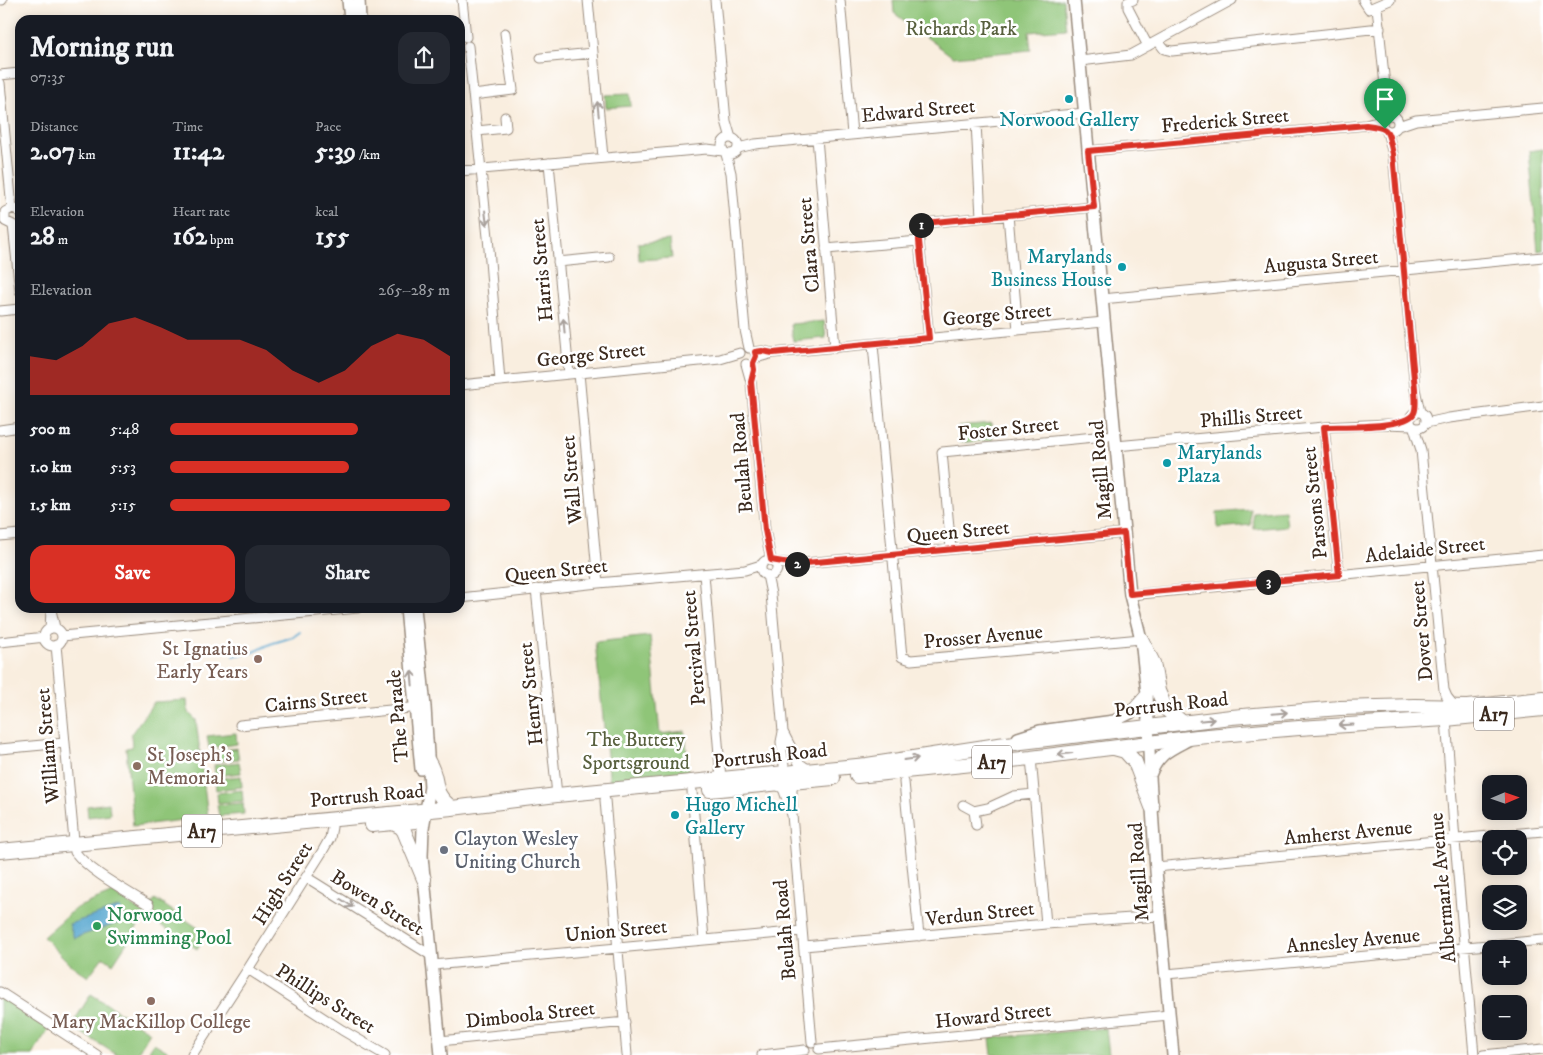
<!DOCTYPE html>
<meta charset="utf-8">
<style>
:root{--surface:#171b24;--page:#242831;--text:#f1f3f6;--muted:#9ea1a6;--accent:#d93025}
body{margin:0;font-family:"IM FELL DW Pica",serif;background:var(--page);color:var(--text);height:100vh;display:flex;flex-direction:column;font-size:19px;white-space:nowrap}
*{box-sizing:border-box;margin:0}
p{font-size:16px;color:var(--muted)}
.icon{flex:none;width:28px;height:28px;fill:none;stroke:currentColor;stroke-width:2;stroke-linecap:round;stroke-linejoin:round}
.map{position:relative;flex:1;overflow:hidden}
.details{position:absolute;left:15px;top:15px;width:450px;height:598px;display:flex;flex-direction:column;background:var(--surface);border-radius:15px;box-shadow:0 2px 12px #0003}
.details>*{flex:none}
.needle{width:32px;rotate:88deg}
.controls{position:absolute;left:1482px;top:775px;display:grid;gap:10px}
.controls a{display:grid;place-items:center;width:45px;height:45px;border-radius:10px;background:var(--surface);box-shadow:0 2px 12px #0003;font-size:25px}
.pin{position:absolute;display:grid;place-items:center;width:42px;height:42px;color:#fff;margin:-51px -21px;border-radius:50% 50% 50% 0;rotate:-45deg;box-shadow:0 0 5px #0007}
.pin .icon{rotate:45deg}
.km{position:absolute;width:25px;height:25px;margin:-12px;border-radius:50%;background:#222;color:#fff;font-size:14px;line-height:25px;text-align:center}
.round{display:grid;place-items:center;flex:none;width:52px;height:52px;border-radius:15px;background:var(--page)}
.headline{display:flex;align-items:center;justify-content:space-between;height:85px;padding:0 15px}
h1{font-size:28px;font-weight:700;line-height:38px}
.metrics{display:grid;grid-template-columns:repeat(3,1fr);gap:8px;height:85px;padding:5px 15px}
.metrics div{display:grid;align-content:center}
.metrics b{font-size:25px;font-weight:700}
.metrics small{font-size:14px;font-weight:400}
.metrics p{font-size:14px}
.chart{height:140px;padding:10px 15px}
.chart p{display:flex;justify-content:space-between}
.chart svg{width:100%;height:90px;margin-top:5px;fill:var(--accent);opacity:.7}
.button{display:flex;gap:10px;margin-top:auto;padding:10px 15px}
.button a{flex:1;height:58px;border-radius:15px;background:var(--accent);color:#fff;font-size:20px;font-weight:700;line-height:58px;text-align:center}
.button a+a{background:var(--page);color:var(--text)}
ul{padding:0 15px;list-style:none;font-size:16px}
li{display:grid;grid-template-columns:80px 60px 1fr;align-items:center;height:38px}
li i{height:12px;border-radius:6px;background:var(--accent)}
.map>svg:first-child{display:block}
.green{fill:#8fc578;stroke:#65784b}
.water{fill:#54a6cf;stroke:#486876}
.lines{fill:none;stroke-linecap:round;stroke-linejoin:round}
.stream{stroke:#54a6cf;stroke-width:2}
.minor-casing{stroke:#9a8c7e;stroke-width:11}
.major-casing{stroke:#9a8c7e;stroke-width:14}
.highway-casing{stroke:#9a8c7e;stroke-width:16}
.minor{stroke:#fff;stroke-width:9}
.major{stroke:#fff;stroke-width:11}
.highway{stroke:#fff;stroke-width:14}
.oneway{stroke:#a79f9a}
.route-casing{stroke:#fff;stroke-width:10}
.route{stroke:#d93025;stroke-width:6}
.culture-dot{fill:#0f9aa8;stroke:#fff;stroke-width:2}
.education-dot{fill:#8d6e63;stroke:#fff;stroke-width:2}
.worship-dot{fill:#6b7280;stroke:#fff;stroke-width:2}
.leisure-dot{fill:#2e9e5b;stroke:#fff;stroke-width:2}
.labels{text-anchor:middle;stroke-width:5;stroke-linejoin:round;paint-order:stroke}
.shield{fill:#fff;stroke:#766a62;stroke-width:1}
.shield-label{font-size:19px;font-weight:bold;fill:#3b2a1e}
.park-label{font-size:20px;fill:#58603e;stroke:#fff}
.street-label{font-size:20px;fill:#3b2a1e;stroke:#fff}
.culture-label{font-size:20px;fill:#0d838f;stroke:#fff;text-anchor:start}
.education-label{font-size:20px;fill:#785e54;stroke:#fff;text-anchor:end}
.worship-label{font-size:20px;fill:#5b616d;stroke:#fff;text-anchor:start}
.leisure-label{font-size:20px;fill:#27864d;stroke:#fff;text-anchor:start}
</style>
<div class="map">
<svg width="1543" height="1055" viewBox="0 0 1543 1055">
<rect width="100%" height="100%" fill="#fff"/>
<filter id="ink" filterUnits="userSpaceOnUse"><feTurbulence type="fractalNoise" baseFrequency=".02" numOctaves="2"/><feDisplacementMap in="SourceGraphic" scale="10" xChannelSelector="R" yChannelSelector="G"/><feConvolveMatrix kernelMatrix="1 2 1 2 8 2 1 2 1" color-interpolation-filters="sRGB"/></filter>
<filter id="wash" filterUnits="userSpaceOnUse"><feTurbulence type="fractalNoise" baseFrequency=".0096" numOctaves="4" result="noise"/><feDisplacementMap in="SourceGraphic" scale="20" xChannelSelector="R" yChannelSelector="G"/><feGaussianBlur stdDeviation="1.12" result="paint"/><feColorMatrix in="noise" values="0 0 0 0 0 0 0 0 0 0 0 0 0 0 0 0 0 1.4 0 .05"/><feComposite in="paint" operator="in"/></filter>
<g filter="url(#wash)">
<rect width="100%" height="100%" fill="#f9eedf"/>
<path class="green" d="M893 0H1063L1066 29 1029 32 1031 50 953 57 894 13Z
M630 94 631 106 606 108 605 95Z
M1543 149V250L1538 251 1529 151Z
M670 240 672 258 639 260 638 243Z
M824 321 826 338 793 341 791 324Z
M991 423 993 440 959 443 958 426Z
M1250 509 1251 525 1218 528 1217 512Z
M1285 510 1287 526 1254 529 1253 513Z
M650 636 660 734 685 731 689 775 610 784 595 642Z
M187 700 188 712 196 720 208 817 133 826 126 748 132 747 131 734 154 702Z
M236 733 237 744 209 748 207 736Z
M237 748 239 759 213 762 212 751Z
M239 762 241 773 215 776 214 765Z
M241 776 242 787 216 790 215 779Z
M242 790 243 801 218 803 217 793Z
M109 803 110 814 88 817 87 806Z
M243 803 244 814 219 816 217 805Z
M113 893 145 914 155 899 207 934 197 949 145 915 113 964 103 957 88 977 70 964 43 937 76 908Z
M91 994 150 1032 136 1055H117L71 1026Z
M0 996 50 1027 32 1055H0Z
M1106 1028 1109 1055H992L990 1038Z
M154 1043 174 1055H153L148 1052Z"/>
<path class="water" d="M120 907 124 921 74 938 69 924Z"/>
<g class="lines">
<path class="stream" d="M233 656 254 652 270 644 293 637 300 632"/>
</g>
</g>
<g filter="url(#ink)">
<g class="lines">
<defs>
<path id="minor" d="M0 0H2
M462 0 466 37
M588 0 603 157
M715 0 726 121 731 138
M840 0 852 134
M1133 0 1128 2V8L1148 46
M1363 0 1369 9 1390 0
M1377 7 1388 115
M1158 41 1164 49 1172 51 1380 28
M468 46 488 237 500 381
M541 58 593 53
M1080 61 1131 55 1232 0
M0 75 20 73
M0 83 12 208
M473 95 513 90 505 33
M1382 123a8 8 0 1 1 16 0a8 8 0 1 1-16 0Z
M976 123 981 217
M1398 126 1416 120 1543 108
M477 131 506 128 505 117
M1387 131 1393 154 1415 389 1420 412
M722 146a8 8 0 1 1 16 0a8 8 0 1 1-16 0Z
M817 138 835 348
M738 148 755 144 1085 113
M1088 151 1366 125 1383 120
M726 154 731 173 745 330 749 348
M549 163 569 374
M460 171 707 149 723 151
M1008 215 1018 330
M13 225 20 291
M13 225 5 221V212L12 208 18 210 20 213
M919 241 929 338
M826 249 919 241V228L924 223 1094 207
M558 262 609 257
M1102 299 1543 257
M0 311 20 309
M873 345 902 657 911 660 1141 639
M755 352 762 351 772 353
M756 358 773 353 1104 322
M746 364 751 382 765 530 771 560
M579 373 598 583
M460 385 720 359 740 353
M1410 420a8 8 0 1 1 16 0a8 8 0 1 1-16 0Z
M1426 423 1449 418 1543 406
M1324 427 1339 575
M1414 428 1421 450 1444 690 1447 697 1455 707
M0 430 20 427
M1116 446 1324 427 1388 424 1411 425
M0 536 20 534
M951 549 942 452 1115 435
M761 568a8 8 0 1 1 16 0a8 8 0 1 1-16 0Z
M774 562 795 564 1125 533
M704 574 721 779
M767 575 771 594 783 732 781 742 785 773
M536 589 557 795
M1130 595 1543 555
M460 598 598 583 745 570 761 565
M44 637a9 9 0 1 1 18 0a9 9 0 1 1-18 0Z
M50 629 51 610 55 628
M62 636 358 608
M0 642 45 637
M56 645 75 852C90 872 127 891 149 905
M1446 719 1455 841 1474 1055
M240 725 420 707
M783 732 799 763 809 770
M0 749 64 743
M1031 758 1046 924
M792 782V810
M904 782 919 936
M775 784 782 788 784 791 792 815 812 1042
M692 791 704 940
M605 800 627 1055
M963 805 974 811
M974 811 988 808 1014 796 1034 794
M974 811 976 825
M1156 867 1543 831
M306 877 432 956
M804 946 1046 924 1160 916
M433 965 802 931
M248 969 342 1030 385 1055
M1166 974 1543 940
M0 992 97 1055
M440 1041 625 1022
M819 1049 1169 1015
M192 1055 248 969 322 852 330 838 332 827
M762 1055 805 1050
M1483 1055 1543 1049"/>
<path id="major" d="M348 0 350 20
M359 0 360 20
M1074 0 1130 595 1141 639 1147 694 1150 777 1156 871 1173 1055
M406 608 421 769
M415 608 425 707 430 787 423 828 422 856 441 1055
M1018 738 1040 731 1114 721 1130 713 1147 694
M1150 775C1158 754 1169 750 1188 740"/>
<path id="highway" d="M1141 639 1153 663 1158 691 1166 709 1183 723
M1114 748 1125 751 1135 762 1152 807
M428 761C441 781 429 791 452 808
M857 776 1031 758 1197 737 1299 728 1446 719 1543 709
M710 790 833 778
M393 823 401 827 404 831 424 879
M372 825 415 821
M0 851 452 808 557 795 867 765 998 745 1231 717 1340 708 1415 706 1467 707 1543 699"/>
</defs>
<use href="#minor" class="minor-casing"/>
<use href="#major" class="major-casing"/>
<use href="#highway" class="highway-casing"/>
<use href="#minor" class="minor"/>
<use href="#major" class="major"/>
<use href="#highway" class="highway"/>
</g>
<defs><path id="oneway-shaft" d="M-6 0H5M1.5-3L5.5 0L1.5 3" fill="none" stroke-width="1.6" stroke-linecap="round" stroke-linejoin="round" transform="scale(1.25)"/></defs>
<g class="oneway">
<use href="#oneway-shaft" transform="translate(598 109) rotate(-96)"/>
<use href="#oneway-shaft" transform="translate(486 218) rotate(83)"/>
<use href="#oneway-shaft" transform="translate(564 326) rotate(-95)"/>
<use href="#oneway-shaft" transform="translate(412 678) rotate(-95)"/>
<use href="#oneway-shaft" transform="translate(1280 713) rotate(-5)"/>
<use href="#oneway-shaft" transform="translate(1207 720) rotate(-6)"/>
<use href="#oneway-shaft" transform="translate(1346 725) rotate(177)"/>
<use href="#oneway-shaft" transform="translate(1065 754) rotate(173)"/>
<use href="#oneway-shaft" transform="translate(911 759) rotate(-8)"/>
<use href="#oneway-shaft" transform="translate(347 903) rotate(32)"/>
</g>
</g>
<g class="lines" filter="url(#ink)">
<defs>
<path id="route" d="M1366 125C1391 128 1387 130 1393 154L1415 389C1415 395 1417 407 1414 413 1406 429 1342 426 1324 427L1339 575 1130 594 1124 533 795 564 771 560 765 530 751 382 754 370 753 363 756 356 755 352 762 351 773 353 929 338 919 241V231L921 225 924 223 1094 207 1088 151Z"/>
</defs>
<use href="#route" class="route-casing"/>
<use href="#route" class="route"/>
</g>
<g class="culture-dot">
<circle cx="1069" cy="99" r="5"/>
<circle cx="1122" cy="267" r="5"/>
<circle cx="1167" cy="463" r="5"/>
<circle cx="675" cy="815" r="5"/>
</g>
<g class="education-dot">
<circle cx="258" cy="659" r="5"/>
<circle cx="137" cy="766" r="5"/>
<circle cx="151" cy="1001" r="5"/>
</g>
<circle class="worship-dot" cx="444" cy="850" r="5"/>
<circle class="leisure-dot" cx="97" cy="926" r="5"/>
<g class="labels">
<g class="shield">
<rect x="1474" y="697.5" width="40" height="33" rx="4"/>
<rect x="972" y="745.5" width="40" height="33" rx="4"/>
<rect x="182" y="814.5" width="40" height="33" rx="4"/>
</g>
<g class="shield-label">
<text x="1494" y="721">A17</text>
<text x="992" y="769">A17</text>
<text x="202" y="838">A17</text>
</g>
<g class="park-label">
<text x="961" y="35">Richards Park</text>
<text x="636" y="746">The Buttery<tspan x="636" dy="23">Sportsground</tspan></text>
</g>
<g class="street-label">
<text transform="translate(918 110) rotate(-5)" y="7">Edward Street</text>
<text transform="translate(1225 120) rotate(-5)" y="7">Frederick Street</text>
<text transform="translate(808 245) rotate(-95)" y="7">Clara Street</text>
<text transform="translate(1321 261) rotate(-5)" y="7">Augusta Street</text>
<text transform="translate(541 270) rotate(-95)" y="7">Harris Street</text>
<text transform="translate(997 314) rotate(-5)" y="7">George Street</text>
<text transform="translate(591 354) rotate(-6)" y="7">George Street</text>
<text transform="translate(1251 416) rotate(-5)" y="7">Phillis Street</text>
<text transform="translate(1008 428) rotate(-6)" y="7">Foster Street</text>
<text transform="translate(741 463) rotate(-95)" y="7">Beulah Road</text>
<text transform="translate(1100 470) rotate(-95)" y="7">Magill Road</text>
<text transform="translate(571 480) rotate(-95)" y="7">Wall Street</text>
<text transform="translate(1314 503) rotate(-96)" y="7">Parsons Street</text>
<text transform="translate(958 531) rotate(-5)" y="7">Queen Street</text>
<text transform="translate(1425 549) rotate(-6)" y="7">Adelaide Street</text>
<text transform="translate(556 570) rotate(-6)" y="7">Queen Street</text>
<text transform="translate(1421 631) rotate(-95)" y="7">Dover Street</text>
<text transform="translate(983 636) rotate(-5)" y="7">Prosser Avenue</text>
<text transform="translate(693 648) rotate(-95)" y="7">Percival Street</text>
<text transform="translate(530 694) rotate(-96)" y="7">Henry Street</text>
<text transform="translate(316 700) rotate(-6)" y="7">Cairns Street</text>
<text transform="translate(1171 704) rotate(-6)" y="7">Portrush Road</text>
<text transform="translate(397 716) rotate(-95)" y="7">The Parade</text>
<text transform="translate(47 746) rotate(-95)" y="7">William Street</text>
<text transform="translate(770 755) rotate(-6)" y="7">Portrush Road</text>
<text transform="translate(367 795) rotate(-5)" y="7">Portrush Road</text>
<text transform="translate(1348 832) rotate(-5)" y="7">Amherst Avenue</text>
<text transform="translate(1138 872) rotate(-94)" y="7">Magill Road</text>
<text transform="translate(282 883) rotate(-58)" y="7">High Street</text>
<text transform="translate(1442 888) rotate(-95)" y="7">Albermarle Avenue</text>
<text transform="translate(378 902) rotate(32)" y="7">Bowen Street</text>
<text transform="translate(980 913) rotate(-6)" y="7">Verdun Street</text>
<text transform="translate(616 930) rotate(-5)" y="7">Union Street</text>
<text transform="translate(784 930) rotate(-95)" y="7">Beulah Road</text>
<text transform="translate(1353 940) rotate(-5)" y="7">Annesley Avenue</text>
<text transform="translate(326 998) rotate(32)" y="7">Phillips Street</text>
<text transform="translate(530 1014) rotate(-6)" y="7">Dimboola Street</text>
<text transform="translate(993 1015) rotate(-6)" y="7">Howard Street</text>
</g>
<g class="culture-label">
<text x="1069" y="126" text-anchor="middle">Norwood Gallery</text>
<text x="1112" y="263" text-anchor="end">Marylands<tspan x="1112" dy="23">Business House</tspan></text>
<text x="1177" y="459">Marylands<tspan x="1177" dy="23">Plaza</tspan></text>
<text x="685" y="811">Hugo Michell<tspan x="685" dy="23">Gallery</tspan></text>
</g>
<g class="education-label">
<text x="248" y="655">St Ignatius<tspan x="248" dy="23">Early Years</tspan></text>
<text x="147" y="761" text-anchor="start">St Joseph's<tspan x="147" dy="23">Memorial</tspan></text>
<text x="151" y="1028" text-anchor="middle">Mary MacKillop College</text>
</g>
<g class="worship-label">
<text x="454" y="845">Clayton Wesley<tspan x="454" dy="23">Uniting Church</tspan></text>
</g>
<g class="leisure-label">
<text x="107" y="921">Norwood<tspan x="107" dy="23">Swimming Pool</tspan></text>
</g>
</g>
</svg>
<div class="controls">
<a><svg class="needle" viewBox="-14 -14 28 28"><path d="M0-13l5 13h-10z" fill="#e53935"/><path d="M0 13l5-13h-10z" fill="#9ea1a6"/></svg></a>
<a><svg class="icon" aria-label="locate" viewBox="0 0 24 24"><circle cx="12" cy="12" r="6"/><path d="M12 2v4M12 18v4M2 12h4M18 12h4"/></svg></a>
<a><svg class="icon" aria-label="layers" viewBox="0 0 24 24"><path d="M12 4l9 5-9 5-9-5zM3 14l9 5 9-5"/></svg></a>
<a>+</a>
<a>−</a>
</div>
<div class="pin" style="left:1385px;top:129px;background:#1e9e55"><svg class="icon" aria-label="arrive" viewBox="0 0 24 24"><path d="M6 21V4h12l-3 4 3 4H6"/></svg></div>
<b class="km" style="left:921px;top:225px">1</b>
<b class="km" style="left:797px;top:564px">2</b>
<b class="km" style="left:1268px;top:582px">3</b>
<section class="details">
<div class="headline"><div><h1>Morning run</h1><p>07:35</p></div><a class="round"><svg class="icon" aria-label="share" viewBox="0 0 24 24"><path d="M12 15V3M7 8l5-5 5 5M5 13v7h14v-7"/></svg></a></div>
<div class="metrics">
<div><p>Distance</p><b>2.07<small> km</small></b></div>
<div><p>Time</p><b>11:42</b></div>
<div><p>Pace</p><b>5:39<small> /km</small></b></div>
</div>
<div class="metrics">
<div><p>Elevation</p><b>28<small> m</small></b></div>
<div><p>Heart rate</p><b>162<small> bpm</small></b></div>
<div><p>kcal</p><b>155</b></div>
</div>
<div class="chart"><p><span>Elevation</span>265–285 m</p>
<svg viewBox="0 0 160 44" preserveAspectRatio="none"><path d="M0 44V25L10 27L20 20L30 9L40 6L50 11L60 17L70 17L80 17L90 22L100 32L110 38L120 32L130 20L140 14L150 17L160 25V44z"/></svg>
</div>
<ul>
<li><b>500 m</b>5:48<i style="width:67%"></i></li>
<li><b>1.0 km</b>5:53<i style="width:64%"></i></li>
<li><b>1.5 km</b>5:15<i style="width:100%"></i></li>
</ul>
<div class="button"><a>Save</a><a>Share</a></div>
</section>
</div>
